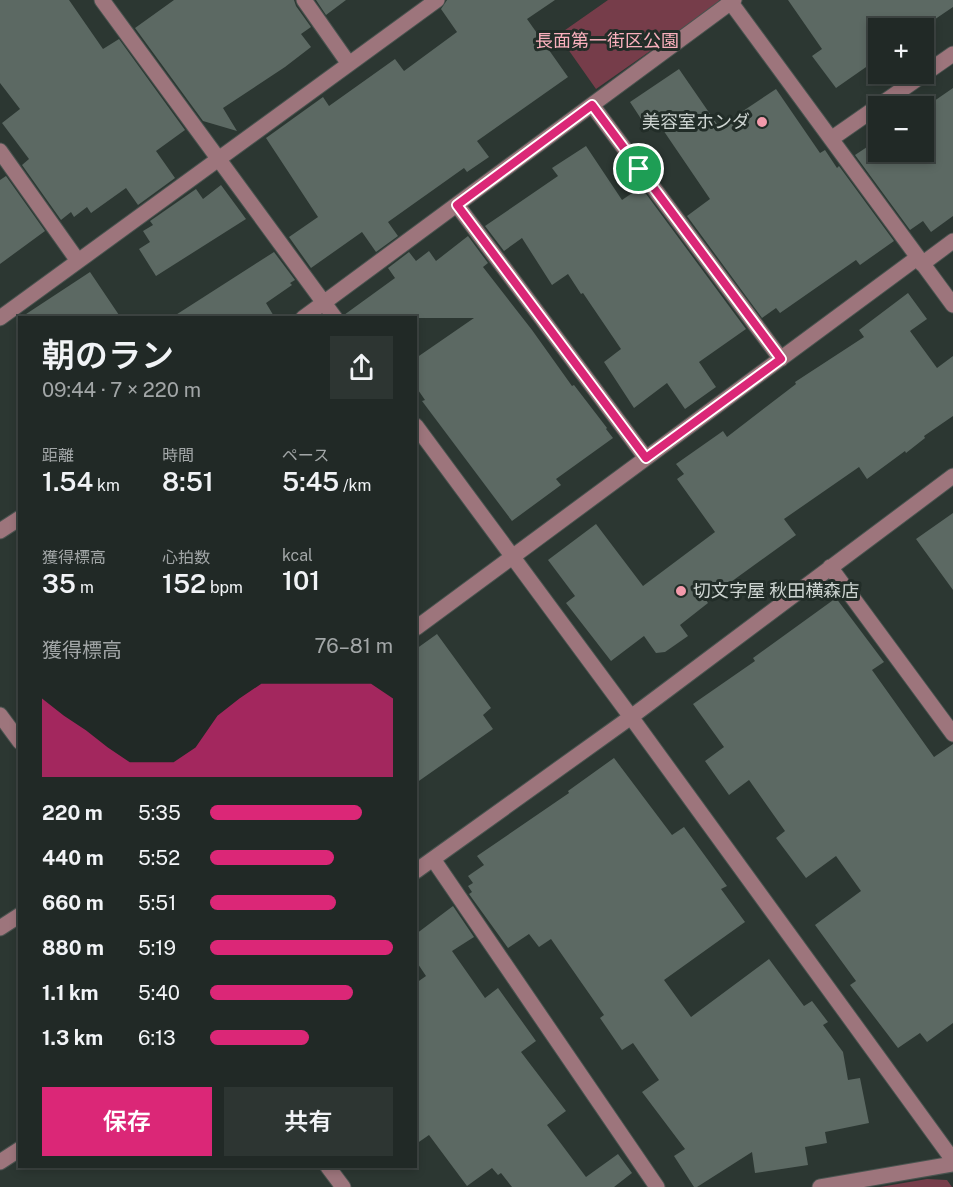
<!DOCTYPE html>
<html lang="ja">
<meta charset="utf-8">
<style>
:root{--surface:#212926;--page:#2d3532;--text:#f1f3f6;--muted:#a2a6a7;--line:#3e4543;--accent:#db2777}
body{margin:0;font-family:"Public Sans","Noto Sans JP",sans-serif;background:var(--page);color:var(--text);height:100vh;display:flex;flex-direction:column;font-size:22px;white-space:nowrap}
*{box-sizing:border-box;margin:0}
p{font-size:20px;color:var(--muted)}
.icon{flex:none;width:33px;height:33px;fill:none;stroke:currentColor;stroke-width:2;stroke-linecap:round;stroke-linejoin:round}
.map{position:relative;flex:1;overflow:hidden}
.sheet{position:absolute;left:18px;top:316px;width:399px;height:852px;display:flex;flex-direction:column;background:var(--surface);border-radius:0px;box-shadow:0 3px 9px #0003,0 0 0 2px var(--line)}
.sheet>*{flex:none}
.controls{position:absolute;left:868px;top:18px;display:grid;gap:12px}
.controls a{display:grid;place-items:center;width:66px;height:66px;border-radius:0px;background:var(--surface);box-shadow:0 3px 9px #0003,0 0 0 2px var(--line);font-size:30px}
.pin{position:absolute;display:grid;place-items:center;width:51px;height:51px;color:#fff;margin:-26px;border:3px solid #fff;border-radius:50%;box-shadow:0 2px 6px #0007}
.round{display:grid;place-items:center;flex:none;width:63px;height:63px;border-radius:0px;background:var(--page)}
.head{display:flex;align-items:center;justify-content:space-between;height:102px;padding:0 24px}
h1{font-size:33px;font-weight:600;line-height:45px}
.metrics{display:grid;grid-template-columns:repeat(3,1fr);gap:9px;height:102px;padding:6px 24px}
.metrics div{display:grid;align-content:center}
.metrics b{font-size:26px;font-weight:600}
.metrics small{font-size:16px;font-weight:400}
.metrics p{font-size:16px}
.chart{height:168px;padding:12px 24px}
.chart p{display:flex;justify-content:space-between}
.chart svg{width:100%;height:108px;margin-top:6px;fill:var(--accent);opacity:.7}
.action{display:flex;gap:12px;margin-top:auto;padding:12px 24px}
.action a{flex:1;height:69px;border-radius:0px;background:var(--accent);color:#fff;font-size:24px;font-weight:600;line-height:69px;text-align:center}
.action a+a{background:var(--page);color:var(--text)}
ul{padding:0 24px;list-style:none;font-size:20px}
li{display:grid;grid-template-columns:96px 72px 1fr;align-items:center;height:45px}
li i{height:15px;border-radius:8px;background:var(--accent)}
.map>svg:first-child{display:block}
.green{fill:#763d4a}
.building{fill:#5c6963}
.lines{fill:none;stroke-linecap:round;stroke-linejoin:round}
.minor-casing{stroke:#49534f;stroke-width:17}
.minor{stroke:#9d757c;stroke-width:15}
.route-casing{stroke:#fff;stroke-width:12}
.route{stroke:#db2777;stroke-width:8}
.poi-dot{fill:#f39aab;stroke:#222d28;stroke-width:2}
.labels{text-anchor:middle;stroke-width:6;stroke-linejoin:round;paint-order:stroke}
.park-label{font-size:18px;fill:#f9b0bd;stroke:#222d28}
.poi-label{font-size:18px;fill:#ced5d2;stroke:#222d28;text-anchor:end}
</style>
<div class="map">
<svg width="953" height="1187" viewBox="0 0 953 1187">
<rect width="100%" height="100%" fill="#2c3732"/>
<path class="green" d="M608 0H719L720 2 596 89 558 35Z
M927 1179 947 1180 952 1187H880Z"/>
<path class="building" d="M0 0H69L103 49 119 39 185 130 156 151 175 178 138 205 126 188 91 213 87 207 74 217 71 212 61 220 22 165 29 159 2 123 20 109 0 83Z
M174 0H294L296 6 311 27 301 34 311 47 285 67 223 108 237 131 203 121 135 28Z
M316 0H346L326 15Z
M447 0H555L527 19 568 77 477 141 489 157 467 172 464 168 388 222 398 236 376 252 362 232 311 268 289 237 318 217 266 138 323 97 329 106 395 59 404 71 457 32 441 9Z
M788 0H953V7L922 28H879V58L836 88 812 56 822 49Z
M679 69 719 127 776 89 820 153 825 150 837 168 839 166 894 241 860 265 856 260 780 313 776 308 762 318 687 216 710 199 659 124 649 131 630 102Z
M953 88V216L931 232 923 221 910 230 855 155 879 139V152H924V108Z
M586 146 622 200 641 187 746 329 699 362 716 387 685 409 667 383 634 408 604 362 621 349 583 293 581 294 568 274 552 285 522 238 504 251 485 226 558 176 552 168Z
M6 176 45 231 0 264V180Z
M221 185 246 219 156 276 139 249 150 242 143 231 153 225 150 221 196 189 203 199Z
M468 236 488 263 483 267 532 330 572 386 574 385 607 428 606 429 613 438 556 479 561 485 512 521 422 401 425 400 416 387V358L474 318H345L344 315 395 278 388 268 409 252 416 261 429 251 436 261Z
M274 252 295 280 290 283 292 285 266 303 275 318H171Z
M90 272 121 318H20Z
M908 293 927 319 910 331 937 368 953 356V416L924 436 925 438 906 453 905 451 867 479 859 467 784 519 796 535 706 600 708 603 680 625 688 636 665 652 656 653 644 636 611 661 566 603 575 596 548 560 596 524 643 586 715 532 677 479 684 474 676 464 723 431 727 437 796 384 795 382 864 337 859 330Z
M953 513V590L916 539Z
M836 598 884 662 872 670 934 757 953 744V1023L927 1042 920 1033 898 1048 850 985 856 981 815 925 861 891 836 856 806 878 776 838 785 831 749 780 729 795 705 761 724 747 693 704 755 661 753 658Z
M437 634 491 708 483 715 493 729 416 783V649Z
M614 758 672 835 684 827 727 886 721 889 745 922 664 980 691 1017 769 959 804 1006 812 1001 828 1022 823 1025 843 1052 848 1080 860 1078 869 1123 825 1132 827 1143 805 1147 808 1165 755 1173 752 1152 697 1187H694L674 1156 685 1149 642 1092 659 1080 633 1043 622 1050 600 1018 604 1015 551 939 539 947 529 934 508 948 469 894 472 892 468 886 473 883 468 876 484 865 477 856 569 793 568 791Z
M453 906 474 937 452 951 485 998 498 988 536 1041 521 1052 566 1111 547 1125 586 1177 618 1154 632 1173 614 1187H512L501 1173 498 1175 492 1168 467 1186 429 1135 416 1144V983L426 976 416 961V934Z"/>
<g class="lines">
<defs>
<path id="minor" d="M102 0 335 318
M304 0 349 64
M729 0 953 305
M592 105 781 359
M831 139 953 54
M0 151 78 261
M457 205 646 458
M922 264 953 241
M0 318 437 0
M303 318 734 0
M416 426 631 717 953 1160
M0 531 20 518
M830 567 953 734
M416 628 917 258
M0 715 20 742
M433 859 657 1187
M416 871 631 717 953 476
M0 928 20 915
M0 1162 20 1149
M328 1167 343 1187
M820 1187 953 1164"/>
</defs>
<use href="#minor" class="minor-casing"/>
<use href="#minor" class="minor"/>
</g>
<g class="lines">
<defs>
<path id="route" d="M592 105 781 359 646 458 457 205Z"/>
</defs>
<use href="#route" class="route-casing"/>
<use href="#route" class="route"/>
</g>
<g class="poi-dot">
<circle cx="762" cy="122" r="6"/>
<circle cx="681" cy="591" r="6"/>
</g>
<g class="labels">
<g class="park-label">
<text x="607" y="47">長面第一街区公園</text>
</g>
<g class="poi-label">
<text x="750" y="128">美容室ホンダ</text>
<text x="693" y="597" text-anchor="start">切文字屋 秋田横森店</text>
</g>
</g>
</svg>
<div class="controls">
<a>+</a>
<a>−</a>
</div>
<div class="pin" style="left:639px;top:169px;background:#1e9e55"><svg class="icon" aria-label="arrive" viewBox="0 0 24 24"><path d="M6 21V4h12l-3 4 3 4H6"/></svg></div>
<section class="sheet">
<div class="head"><div><h1>朝のラン</h1><p>09:44 · 7 × 220 m</p></div><a class="round"><svg class="icon" aria-label="share" viewBox="0 0 24 24"><path d="M12 15V3M7 8l5-5 5 5M5 13v7h14v-7"/></svg></a></div>
<div class="metrics">
<div><p>距離</p><b>1.54<small> km</small></b></div>
<div><p>時間</p><b>8:51</b></div>
<div><p>ペース</p><b>5:45<small> /km</small></b></div>
</div>
<div class="metrics">
<div><p>獲得標高</p><b>35<small> m</small></b></div>
<div><p>心拍数</p><b>152<small> bpm</small></b></div>
<div><p>kcal</p><b>101</b></div>
</div>
<div class="chart"><p><span>獲得標高</span>76–81 m</p>
<svg viewBox="0 0 160 44" preserveAspectRatio="none"><path d="M0 44V12L10 19L20 25L30 32L40 38L50 38L60 38L70 32L80 19L90 12L100 6L110 6L120 6L130 6L140 6L150 6L160 12V44z"/></svg>
</div>
<ul>
<li><b>220 m</b>5:35<i style="width:83%"></i></li>
<li><b>440 m</b>5:52<i style="width:68%"></i></li>
<li><b>660 m</b>5:51<i style="width:69%"></i></li>
<li><b>880 m</b>5:19<i style="width:100%"></i></li>
<li><b>1.1 km</b>5:40<i style="width:78%"></i></li>
<li><b>1.3 km</b>6:13<i style="width:54%"></i></li>
</ul>
<div class="action"><a>保存</a><a>共有</a></div>
</section>
</div>
